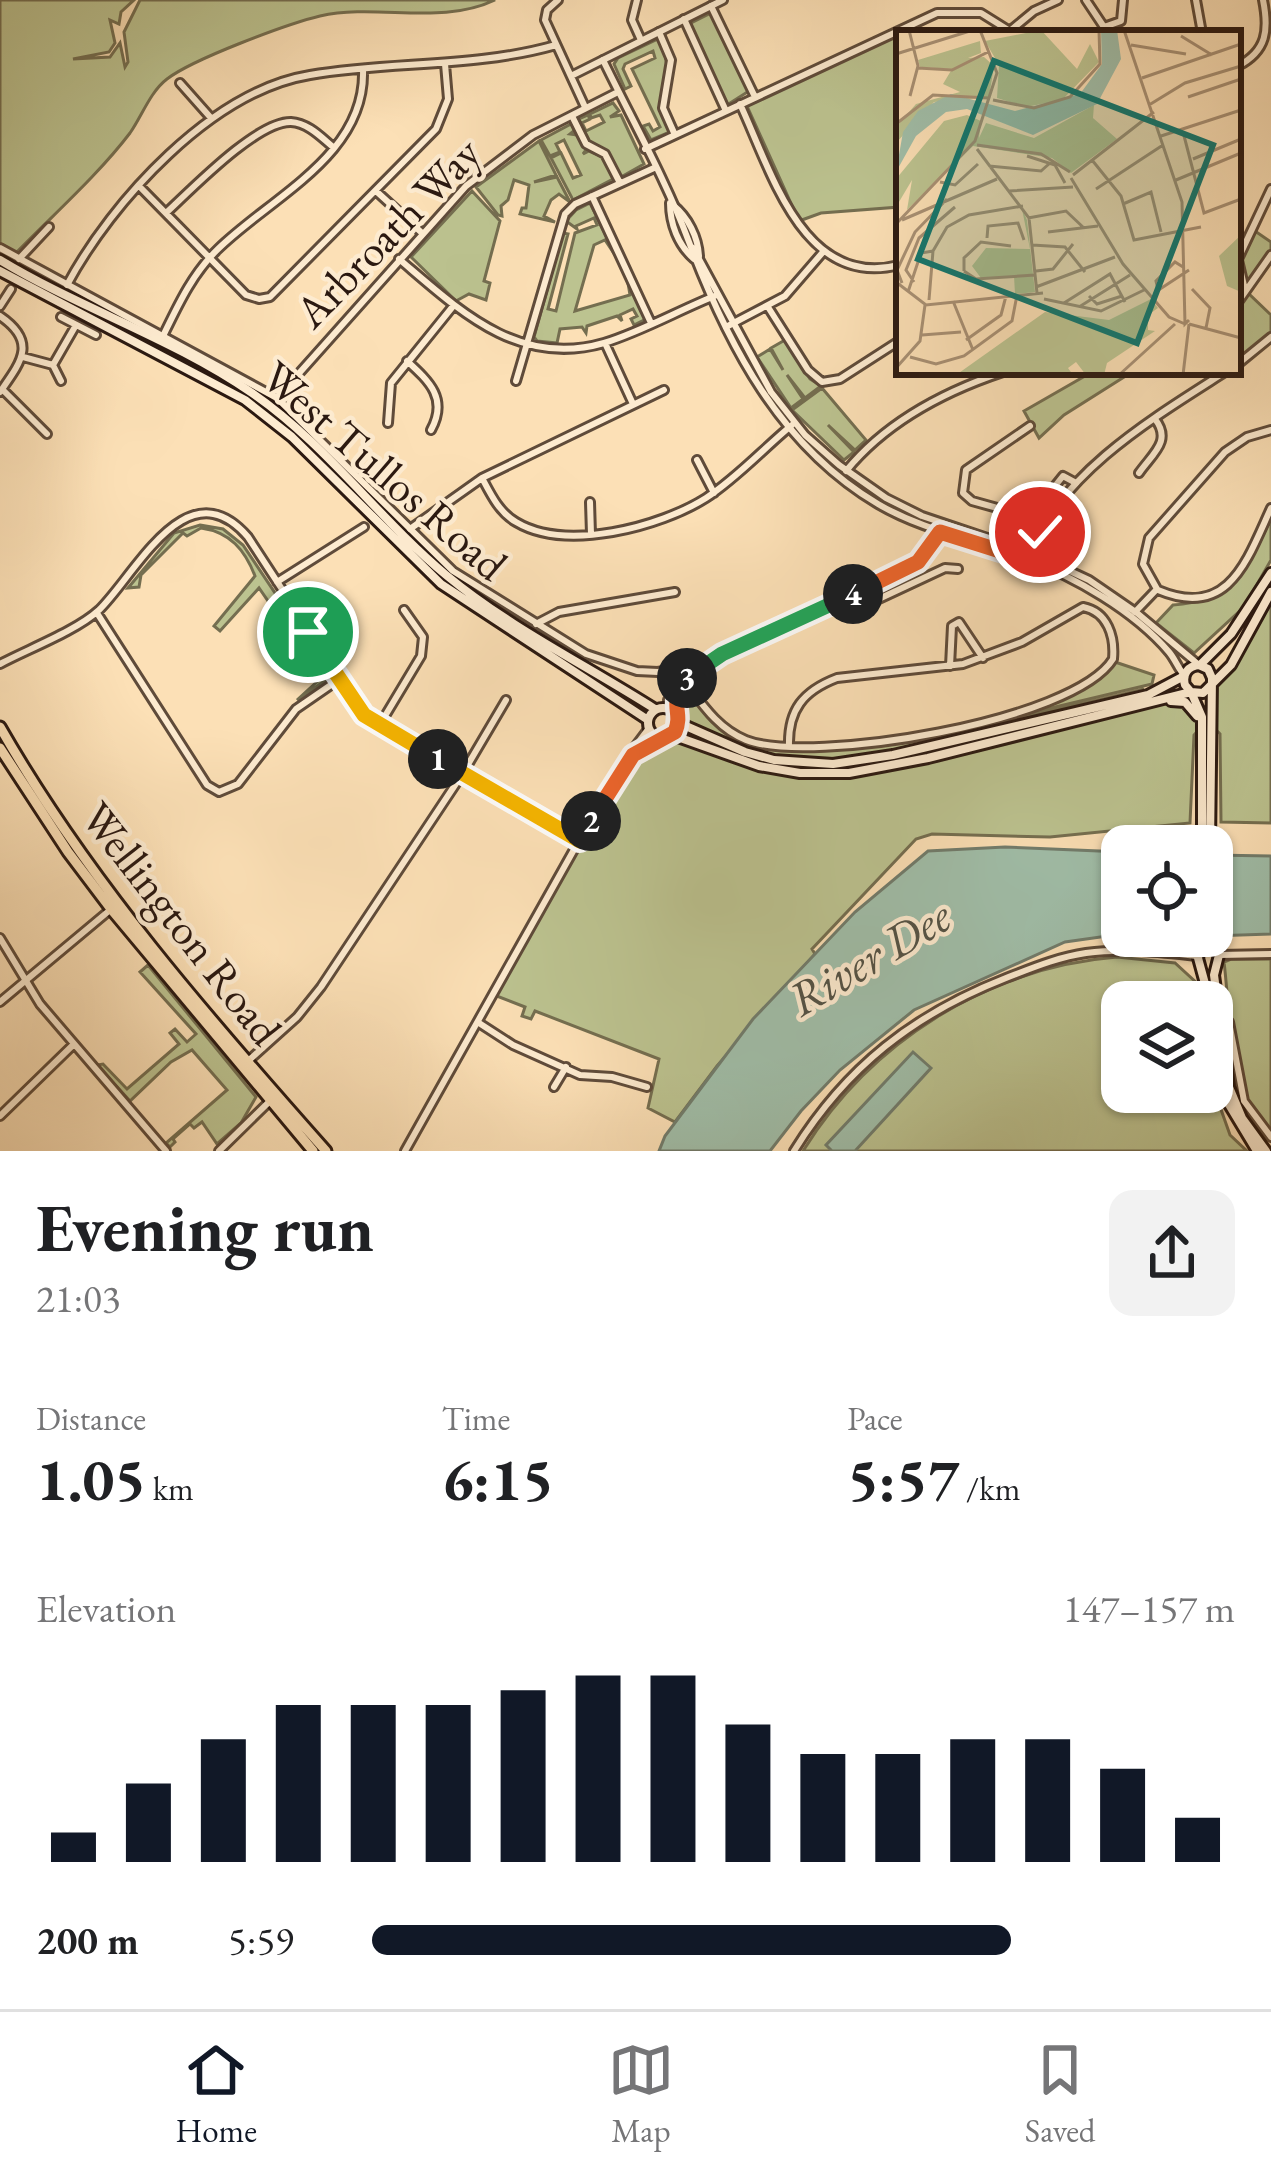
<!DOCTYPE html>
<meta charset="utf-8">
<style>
:root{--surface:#fff;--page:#f2f2f2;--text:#202124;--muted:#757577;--line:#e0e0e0;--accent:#111827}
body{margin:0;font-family:"EB Garamond",serif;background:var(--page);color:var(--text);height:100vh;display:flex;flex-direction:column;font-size:45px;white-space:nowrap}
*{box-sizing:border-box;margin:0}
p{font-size:39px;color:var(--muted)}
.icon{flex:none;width:66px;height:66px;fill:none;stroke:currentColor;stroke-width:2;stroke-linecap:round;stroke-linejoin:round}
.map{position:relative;height:1151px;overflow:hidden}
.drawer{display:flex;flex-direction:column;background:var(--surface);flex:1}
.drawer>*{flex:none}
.controls{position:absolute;left:1101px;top:825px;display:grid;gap:24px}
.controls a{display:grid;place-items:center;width:132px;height:132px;border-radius:24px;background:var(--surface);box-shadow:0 3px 9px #0004;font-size:60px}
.pin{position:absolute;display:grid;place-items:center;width:102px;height:102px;color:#fff;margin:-51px;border:6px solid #fff;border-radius:50%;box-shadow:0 3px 12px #0007}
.km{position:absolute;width:60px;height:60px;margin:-30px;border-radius:50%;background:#222;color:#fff;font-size:33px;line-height:60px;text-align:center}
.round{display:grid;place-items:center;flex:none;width:126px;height:126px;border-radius:24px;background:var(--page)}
.head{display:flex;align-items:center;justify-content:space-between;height:204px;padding:0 36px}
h1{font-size:66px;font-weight:700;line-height:90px}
.metrics{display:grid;grid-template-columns:repeat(3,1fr);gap:18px;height:204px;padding:12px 36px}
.metrics div{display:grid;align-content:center}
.metrics b{font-size:60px;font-weight:700}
.metrics small{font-size:33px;font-weight:400}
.metrics p{font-size:33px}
.chart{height:336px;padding:24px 36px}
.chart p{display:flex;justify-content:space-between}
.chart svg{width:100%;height:216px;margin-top:12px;stroke:var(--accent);stroke-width:6}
ul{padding:0 36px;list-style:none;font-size:39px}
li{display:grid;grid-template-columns:192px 144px 1fr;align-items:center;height:90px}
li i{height:30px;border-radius:15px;background:var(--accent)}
.tabs{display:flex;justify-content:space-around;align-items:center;height:168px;border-top:3px solid var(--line);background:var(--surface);font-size:33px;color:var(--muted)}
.tabs a{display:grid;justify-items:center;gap:6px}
.tabs .current{color:var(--accent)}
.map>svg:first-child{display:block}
.green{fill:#bcc390;stroke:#746e50;stroke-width:3}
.water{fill:#a0bea9;stroke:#717c6c;stroke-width:3}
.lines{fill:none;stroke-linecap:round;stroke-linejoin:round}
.minor-casing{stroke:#5f4b3a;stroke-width:12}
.tertiary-casing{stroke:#5f4b3a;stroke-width:12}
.secondary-casing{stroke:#2b1911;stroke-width:14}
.primary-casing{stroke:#2b1911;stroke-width:15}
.minor{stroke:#fdebd0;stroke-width:6}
.tertiary{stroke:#fdebd0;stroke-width:6}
.secondary{stroke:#fdebd0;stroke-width:8}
.primary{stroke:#fce0b6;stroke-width:9}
.split-1-casing{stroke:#fff;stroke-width:24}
.split-2-casing{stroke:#fff;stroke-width:24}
.split-3-casing{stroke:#fff;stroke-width:24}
.split-4-casing{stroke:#fff;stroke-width:24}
.split-5-casing{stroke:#fff;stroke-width:24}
.split-6-casing{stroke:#fff;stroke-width:24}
.split-1{stroke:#f5b400;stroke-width:15}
.split-2{stroke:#f5b400;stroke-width:15}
.split-3{stroke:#f0652b;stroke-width:15}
.split-4{stroke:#22a559;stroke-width:15}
.split-5{stroke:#f0652b;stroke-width:15}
.split-6{stroke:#22a559;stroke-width:15}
.labels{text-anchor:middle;stroke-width:9;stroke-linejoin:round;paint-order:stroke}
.street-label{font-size:45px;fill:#2b1911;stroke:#fdebd0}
.water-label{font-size:48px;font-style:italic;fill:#545346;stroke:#fdebd0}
.inset-road{fill:none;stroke:#a89074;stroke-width:3}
.view{fill:#0f766e;fill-opacity:0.15;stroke:#0f766e;stroke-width:6}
.inset-edge{fill:none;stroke:#2b1911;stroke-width:6}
</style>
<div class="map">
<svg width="1271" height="1151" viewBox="0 0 1271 1151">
<rect width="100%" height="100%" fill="#fce0b6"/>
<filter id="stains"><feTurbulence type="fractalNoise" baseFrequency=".00167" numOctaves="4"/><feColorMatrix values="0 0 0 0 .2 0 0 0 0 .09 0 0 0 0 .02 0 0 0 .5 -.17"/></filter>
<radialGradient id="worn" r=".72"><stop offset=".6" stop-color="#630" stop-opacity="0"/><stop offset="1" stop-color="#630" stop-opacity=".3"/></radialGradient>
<path class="green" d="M0 0H134L121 12 119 24 110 20 115 43 109 52 73 59 110 57 120 43 125 67 128 62 124 32 140 0H495C441 26 377 3 320 16 287 24 193 59 167 79 150 92 142 116 130 133 98 175 54 214 16 253L0 243Z
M711 13 749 91 727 105 689 24Z
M899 33V207L821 213 799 221 747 106Z
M658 39C678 72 656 92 670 132L651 140 643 126 649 124 653 131 660 127 632 69 655 58 653 51 625 64 623 69 631 86 625 89 614 64 618 58Z
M613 103 619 111 610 117 621 115 644 164 621 177 607 151 588 142 579 119 588 115 590 119 582 123 586 131 604 122 600 115 591 118 590 114Z
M571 124 575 130 570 134 577 135 586 150 583 154 589 151 603 157 613 179 573 200 551 158 561 153 573 178 581 175 564 140 556 144 560 152 550 156 541 140Z
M539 141 556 175 534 182 557 177 570 202 559 194 551 200 544 216 555 222 520 214 522 208H526L529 185 514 180 508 200 501 206 502 216 498 215 476 187Z
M472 191 500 221 484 281 490 283 486 300 469 294 456 301 411 257Z
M590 203 617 258 605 240 594 245 575 311 630 295 628 283 646 319 634 325 631 319 637 316 633 309 620 315 622 321 617 316 587 326 586 333 582 327 560 329 557 343 537 341 534 337 563 233 568 234 548 309 556 311 575 233 597 225 594 218 576 226 577 229 566 221 576 210Z
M1252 229 1271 242V255L1246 291 1271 315V337L1238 364V259Z
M785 340 810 379 821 386 805 398 787 375 803 399 791 408 757 357 770 349 783 370 771 348Z
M1092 372H1132L1064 415 1039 438 1024 411Z
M822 388 866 440 855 450 828 425 854 452 844 460 792 410Z
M1271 519V560L1244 607 1194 653 1156 623 1173 605C1237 601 1245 571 1271 519Z
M200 525 223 529 243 545 327 671 326 680 297 700 321 678 259 588 220 631 214 626 255 576C245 550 230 532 201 528L187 536 183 533 141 575 139 587 128 588 174 533Z
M1271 592V823L1221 822 1220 734 1210 724 1211 685 1225 672Z
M1115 662 1154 675 1152 684 1026 714 1094 682Z
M1144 689C1119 704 1071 709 1040 717 936 742 820 786 717 738 700 730 683 722 677 703L680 693 689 691C704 711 717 731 742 741 771 753 803 748 834 746 941 738 1040 714 1144 689Z
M1191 692 1202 726 1194 735 1190 823 1050 837 932 834 916 839 812 949 815 954 717 1066 675 1122 648 1108 659 1059 535 1011 531 1019 522 1016 525 1007 494 995 626 762 661 738 672 735 789 772 864 771Z
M1117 957 1175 963 1199 985 1203 1002H1122V1092H1212V1068L1218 1101 1230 1135 1247 1151H803C870 1042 989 967 1117 957Z
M1231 959H1271V1132C1227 1092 1231 1017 1224 962Z
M148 965 256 1097 241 1123 217 1144 202 1122 194 1128 190 1124 173 1139 175 1142 170 1147 166 1143 227 1090 192 1050 171 1062 130 1101 97 1065 103 1064 127 1089 179 1044 170 1033 175 1029 187 1042 196 1034 140 972Z"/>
<path class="water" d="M1005 847 1122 852V934L1065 942 914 1010 840 1070 801 1111 770 1151H659L665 1136 753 1019 855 912 928 851Z
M1212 855 1271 856V934L1212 936Z
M913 1052 931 1068 855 1151H832L826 1145Z"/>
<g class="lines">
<defs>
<path id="minor" d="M558 0 547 10 545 20 585 107
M637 0 632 20 641 40
M1086 0 1104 27 1121 21 1123 0
M711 6 755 97
M684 19 726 111
M1011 30 1034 11 1058 0
M659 32 671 60 663 108 675 135
M1238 66C1267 51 1269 30 1263 0
M571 76 603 60
M180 83 211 118
M740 104C771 170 803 290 899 265
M572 116 586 144 605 154 620 183
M645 149 937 13H981L1013 33
M140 187 246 295 259 299 270 297 436 129 448 99 445 64
M376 191 422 233
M592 196 651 323
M670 203C670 224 678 245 694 259
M673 205C688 217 698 237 699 256
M166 213C191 190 257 121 291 122 308 123 321 137 333 147
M19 259 49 227
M399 259C459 310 518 368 604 343 643 331 679 310 717 295
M1238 259 1271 189
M1238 260 1245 290
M67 285C112 201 212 91 310 75 393 61 475 68 556 45
M1238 302 1271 255
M0 306 11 289
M768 307 808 370 822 382 840 379 899 341
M0 316C38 342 21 362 0 392
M61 317 96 335
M726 327 785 296 823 252
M164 334C179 303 193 273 218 249 271 197 366 155 363 70
M605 343 633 404
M23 357 53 365 76 325
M407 361C430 382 448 399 431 430
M53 365 61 381
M516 381 565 214 575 204 654 168
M2 389 47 434
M388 423 391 383 454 305
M1030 426 966 470 963 493 972 501 1026 516 1035 511 1063 476 1076 483
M697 460 714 493
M1139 473C1153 453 1172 441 1155 419
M482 478C491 495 499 512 516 522 566 552 660 527 706 498 737 478 764 448 792 425
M590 502 591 534
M410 529 482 478 664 390
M277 582 364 527
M1157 589 1143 564 1149 538 1225 452 1247 437 1271 430
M1158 590C1229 620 1247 560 1271 508
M858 591 862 602 868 604 945 568 958 569
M1135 612 1157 589
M97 613 207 785 219 792 238 784 296 709 338 680
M536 624 559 612 675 592
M0 664C28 649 76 631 99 610 136 574 187 466 248 537L364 715 580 841
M950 666 952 626 959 622 983 658
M675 669C697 695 713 727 746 740 810 765 1074 722 1113 659 1115 637 1108 612 1083 607L1022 642 963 664 837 678C803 691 788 710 789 746
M379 726 421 656 423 637 404 610
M0 938 40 1004 166 1151
M1219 1015 1229 1022 1244 1101 1271 1137
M479 1023 513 1045 580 1075 612 1077 647 1087
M247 1062 297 1017 321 987 463 773 506 700
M554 1087 566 1067
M0 1116 73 1045"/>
<path id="tertiary" d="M723 0 603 60C632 120 666 180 689 242 728 345 780 446 878 504 924 531 975 539 1024 558 1075 577 1134 611 1169 652 1175 659 1178 668 1184 675
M1196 0 1202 33
M0 248 277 398 453 571 586 654 637 671 658 672 705 663
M693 248 771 392 805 435 839 465 886 498 922 516 1029 552 1089 580 1137 613 1199 665
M1238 364 1271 337
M277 398 466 186 533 135 618 92
M846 471C886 422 943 392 1003 372
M1027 555C1065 470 1150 420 1225 372
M668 700 705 663 910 567 929 552 940 532
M674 712 680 689
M629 759 661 738
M1219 955 1271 954
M0 1002 110 910
M219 1151 272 1099
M405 1151 622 764 649 728
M794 1151C846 1067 914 1014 1006 978 1032 968 1058 957 1086 953 1123 948 1160 952 1197 956"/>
<path id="secondary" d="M0 260C81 309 174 339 252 393 325 443 378 518 446 575 510 628 586 665 655 709
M0 271 245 400 292 437 441 584 648 720
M1200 665 1231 634 1271 573
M1211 685 1231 665 1271 592
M1192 694 1202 717V846
M1171 701 1185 702 1197 716
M648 723a15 15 0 1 1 30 0a15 15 0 1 1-30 0Z
M679 723 745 752 774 760 833 764 893 755 1148 695 1184 676
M672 735 759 766 800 773H849L928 758 1191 692
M1210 846 1212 678 1208 669 1199 665C1188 666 1182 674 1185 685L1191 692 1203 693 1211 685
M1203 936 1198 958 1210 1002
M1210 936 1219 955 1214 975 1229 1087 1242 1118 1266 1151
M1212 1017 1225 1098 1257 1151"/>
<path id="primary" d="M0 727C88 881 208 1018 326 1151
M0 748 68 852 111 909 313 1151"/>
</defs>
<use href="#minor" class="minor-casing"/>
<use href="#tertiary" class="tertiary-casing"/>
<use href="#secondary" class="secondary-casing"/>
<use href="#primary" class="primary-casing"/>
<use href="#minor" class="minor"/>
<use href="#tertiary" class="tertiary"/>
<use href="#secondary" class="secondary"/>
<use href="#primary" class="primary"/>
</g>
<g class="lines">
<defs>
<path id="split-1" d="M308 632 364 715 438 759"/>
<path id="split-2" d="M438 759 580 841 591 821"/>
<path id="split-3" d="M591 821 633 755 675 732C684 710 667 707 687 678"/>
<path id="split-4" d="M687 678 722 654 853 594"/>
<path id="split-5" d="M853 594 918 562 940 532 1013 555"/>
<path id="split-6" d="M1013 555 1026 558 1040 532"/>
</defs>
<use href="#split-1" class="split-1-casing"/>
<use href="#split-2" class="split-2-casing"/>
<use href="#split-3" class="split-3-casing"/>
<use href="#split-4" class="split-4-casing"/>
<use href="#split-5" class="split-5-casing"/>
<use href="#split-6" class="split-6-casing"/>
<use href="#split-1" class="split-1"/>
<use href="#split-2" class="split-2"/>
<use href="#split-3" class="split-3"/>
<use href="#split-4" class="split-4"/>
<use href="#split-5" class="split-5"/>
<use href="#split-6" class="split-6"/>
</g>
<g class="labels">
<g class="street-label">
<text transform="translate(387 232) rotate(-46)" y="16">Arbroath Way</text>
<text transform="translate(385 470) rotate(41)" y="16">West Tullos Road</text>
<text transform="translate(182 923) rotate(52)" y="16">Wellington Road</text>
</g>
<g class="water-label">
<text transform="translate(869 957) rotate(-31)" y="17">River Dee</text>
</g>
</g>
<g transform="translate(896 30)">
<rect width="345" height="345" fill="#fce0b6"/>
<path d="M145 0 181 39 194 14 203 32 166 70 130 77 101 68 103 35 89 11ZM84 11 85 23 72 28 88 27 98 36 93 67 38 72 0 113V97L20 74 64 62 47 54 56 39 24 37 22 30ZM198 75 197 88 221 109 175 143 156 128 77 116 11 180 16 150 0 177V149L48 91 71 85 85 91 83 108 90 93 138 108ZM126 179 131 190 139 262 119 264 118 246 85 248 76 236 90 218 134 219ZM345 205V262L331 256 323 226ZM255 269 262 278 252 285V300L259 301 211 333 208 345H190L180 332 172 338 177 345H60L149 282 213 290Z" fill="#bcc390"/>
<path d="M205 0H221L225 29 201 74 137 105 71 79 50 82 20 106 0 142 7 102 22 81 55 64 119 81 184 64 206 34Z" fill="#a0bea9"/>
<path class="inset-road" d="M13 0 22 36 14 66M228 0 286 172 289 294 293 290M285 6 316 25M235 15 290 24M0 24 77 0M22 38 56 40 92 22M246 48 345 14M292 67 345 49M97 70 138 78 174 67 204 34 203 0M253 75 289 53 345 36M0 94 37 65 92 68M286 98 308 183 345 169M265 106 345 80M81 115 145 124 174 142M81 119 133 188 141 263M131 126 159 135 169 153M297 129 345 109M196 130 225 166 238 210 305 197M93 136 145 141 154 133M177 145 258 82M175 148 227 234 273 287 289 294M280 150 345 123M44 152 59 155 82 134M200 159 267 115M113 161 177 157M227 174 255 162 265 202M132 188 170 181 189 199M6 190 101 149M0 194 79 111 101 43 84 0M152 202 202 196M91 208 92 196 122 193 128 210M136 215 169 217 189 242M68 241 80 249 139 245M68 241V228L85 212 115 216M140 241 157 239 177 214M0 252 30 275 147 263M18 252 10 240 23 208 59 177M6 253 1 240 19 202 51 169M140 257 219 227M296 259 314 278 310 298M262 260 260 251 279 232 287 237M261 261 293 240M12 262 25 223 37 221M193 266 201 274 226 266M148 269 205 281 248 260M33 270 37 221 51 197 73 185 127 176M57 271 77 320M168 273 214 244 229 272M183 277 234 245M293 294 345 308M26 305 65 302M70 310 105 285 110 266M14 327 40 334 68 326 116 291 121 265M0 338 24 311 29 275M223 345 279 294M287 345 293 294"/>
<path class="view" d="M98 31 317 115 241 313 22 229Z"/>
<rect width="345" height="345" class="inset-edge"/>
</g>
<rect width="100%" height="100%" filter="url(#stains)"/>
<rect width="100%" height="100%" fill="url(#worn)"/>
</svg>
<div class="controls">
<a><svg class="icon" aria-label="locate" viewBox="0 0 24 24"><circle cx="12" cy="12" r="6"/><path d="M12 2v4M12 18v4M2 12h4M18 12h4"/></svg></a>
<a><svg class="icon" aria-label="layers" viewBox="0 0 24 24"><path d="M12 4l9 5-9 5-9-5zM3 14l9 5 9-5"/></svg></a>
</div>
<div class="pin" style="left:308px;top:632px;background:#1e9e55"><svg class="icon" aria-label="arrive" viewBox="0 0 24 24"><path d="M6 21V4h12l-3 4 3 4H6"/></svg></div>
<div class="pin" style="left:1040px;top:532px;background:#d93025"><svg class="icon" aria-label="check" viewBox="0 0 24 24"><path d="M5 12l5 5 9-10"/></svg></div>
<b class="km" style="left:438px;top:759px">1</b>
<b class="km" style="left:591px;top:821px">2</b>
<b class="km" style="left:687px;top:678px">3</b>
<b class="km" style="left:853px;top:594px">4</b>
</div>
<section class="drawer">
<div class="head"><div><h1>Evening run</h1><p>21:03</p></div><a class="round"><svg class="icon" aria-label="share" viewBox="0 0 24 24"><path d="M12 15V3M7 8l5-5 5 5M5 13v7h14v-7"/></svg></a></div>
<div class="metrics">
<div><p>Distance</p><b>1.05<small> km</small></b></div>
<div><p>Time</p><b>6:15</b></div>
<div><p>Pace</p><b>5:57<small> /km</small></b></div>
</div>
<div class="chart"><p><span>Elevation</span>147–157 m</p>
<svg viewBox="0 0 160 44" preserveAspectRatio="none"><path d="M5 44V38M15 44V28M25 44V19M35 44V12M45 44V12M55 44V12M65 44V9M75 44V6M85 44V6M95 44V16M105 44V22M115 44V22M125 44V19M135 44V19M145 44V25M155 44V35"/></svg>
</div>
<ul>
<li><b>200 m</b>5:59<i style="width:74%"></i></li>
</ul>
</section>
<nav class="tabs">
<a class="current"><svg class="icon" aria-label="home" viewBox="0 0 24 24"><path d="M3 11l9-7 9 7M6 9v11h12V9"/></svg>Home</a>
<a><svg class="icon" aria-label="map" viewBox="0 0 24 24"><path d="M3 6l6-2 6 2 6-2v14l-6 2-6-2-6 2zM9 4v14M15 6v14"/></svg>Map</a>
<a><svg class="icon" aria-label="saved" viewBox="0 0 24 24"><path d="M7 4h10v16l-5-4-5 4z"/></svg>Saved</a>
</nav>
